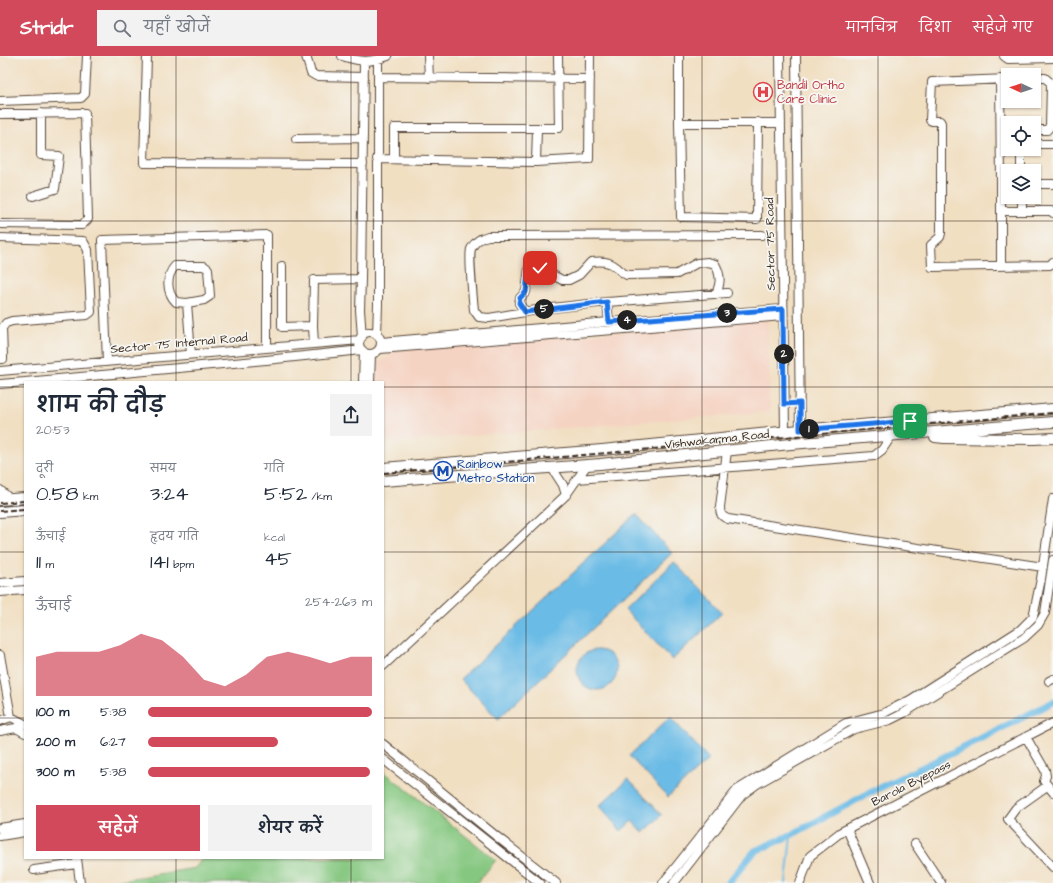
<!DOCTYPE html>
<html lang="hi">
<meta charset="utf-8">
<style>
:root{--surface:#fff;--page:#f2f2f3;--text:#1f2937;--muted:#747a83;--accent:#d1495b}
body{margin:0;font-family:"Architects Daughter","Playpen Sans Deva",sans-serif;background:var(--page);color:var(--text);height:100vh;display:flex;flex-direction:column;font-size:15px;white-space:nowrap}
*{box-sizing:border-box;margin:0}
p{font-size:13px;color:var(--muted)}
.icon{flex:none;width:22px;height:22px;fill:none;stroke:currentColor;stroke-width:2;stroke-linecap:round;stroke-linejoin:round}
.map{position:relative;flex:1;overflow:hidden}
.panel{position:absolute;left:24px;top:325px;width:360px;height:478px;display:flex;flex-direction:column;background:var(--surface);border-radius:0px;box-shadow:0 1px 3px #0004}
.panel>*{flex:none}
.needle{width:26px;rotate:273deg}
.controls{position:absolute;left:1001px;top:12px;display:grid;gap:8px}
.controls a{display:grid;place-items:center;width:40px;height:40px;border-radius:0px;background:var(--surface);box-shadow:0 1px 3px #0004;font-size:20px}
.pin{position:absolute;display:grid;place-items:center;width:34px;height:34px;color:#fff;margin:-17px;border-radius:8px;box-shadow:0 2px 6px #0006}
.km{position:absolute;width:20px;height:20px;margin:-10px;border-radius:50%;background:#222;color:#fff;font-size:11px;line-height:20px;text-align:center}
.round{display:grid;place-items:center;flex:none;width:42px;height:42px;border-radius:0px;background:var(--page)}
.summary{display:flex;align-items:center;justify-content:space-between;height:68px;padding:0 12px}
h1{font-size:22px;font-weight:600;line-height:30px}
.figures{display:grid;grid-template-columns:repeat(3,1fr);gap:6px;height:68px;padding:4px 12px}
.figures div{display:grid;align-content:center}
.figures b{font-size:20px;font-weight:600}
.figures small{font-size:11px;font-weight:400}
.figures p{font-size:11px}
.chart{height:112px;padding:8px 12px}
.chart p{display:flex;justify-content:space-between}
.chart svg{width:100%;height:72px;margin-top:4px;fill:var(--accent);opacity:.7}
.action{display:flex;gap:8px;margin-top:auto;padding:8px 12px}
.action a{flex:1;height:46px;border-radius:0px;background:var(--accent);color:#fff;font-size:16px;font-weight:600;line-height:46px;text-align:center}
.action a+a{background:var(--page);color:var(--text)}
ul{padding:0 12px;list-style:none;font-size:13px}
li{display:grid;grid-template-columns:64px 48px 1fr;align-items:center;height:30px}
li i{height:10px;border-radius:5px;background:var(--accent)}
header{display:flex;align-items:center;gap:24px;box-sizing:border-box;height:56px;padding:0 20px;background:var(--accent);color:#fff}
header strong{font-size:19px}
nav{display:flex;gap:22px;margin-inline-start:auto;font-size:14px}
.search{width:280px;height:36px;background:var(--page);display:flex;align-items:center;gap:10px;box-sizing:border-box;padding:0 14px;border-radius:0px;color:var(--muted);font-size:15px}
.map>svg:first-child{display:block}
.built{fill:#f5d3c2}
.green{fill:#85c780;stroke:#60784f}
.water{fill:#6bbbe6;stroke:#537282}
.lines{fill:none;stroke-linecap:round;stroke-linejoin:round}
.stream{stroke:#6bbbe6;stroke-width:2}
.canal{stroke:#6bbbe6;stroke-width:7}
.minor-casing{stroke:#564537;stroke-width:10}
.major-casing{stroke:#564537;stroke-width:12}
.minor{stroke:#fff;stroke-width:8}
.major{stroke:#fff;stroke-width:10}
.rail{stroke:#3b2a1e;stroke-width:2;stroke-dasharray:6 3;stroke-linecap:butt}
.route-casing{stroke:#fff;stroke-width:8}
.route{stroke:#1a73e8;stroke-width:5}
.grid{fill:none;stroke:#3b2a1e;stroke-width:1;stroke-opacity:0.55}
.labels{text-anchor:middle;stroke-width:3.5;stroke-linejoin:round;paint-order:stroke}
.health-label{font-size:12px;fill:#be3a42;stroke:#f6f6f2;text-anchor:start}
.street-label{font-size:12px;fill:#3b2a1e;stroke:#f6f6f2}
.transit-label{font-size:12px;fill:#164399;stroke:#f6f6f2;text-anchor:start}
</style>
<header>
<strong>Stridr</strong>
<div class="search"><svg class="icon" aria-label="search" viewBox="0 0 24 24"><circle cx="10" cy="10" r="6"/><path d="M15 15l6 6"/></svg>यहाँ खोजें</div>
<nav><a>मानचित्र</a><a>दिशा</a><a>सहेजे गए</a></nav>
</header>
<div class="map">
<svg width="1053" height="827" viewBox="0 0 1053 827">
<rect width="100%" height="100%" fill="#f6f6f2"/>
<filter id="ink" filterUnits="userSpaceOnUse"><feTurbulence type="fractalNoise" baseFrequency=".025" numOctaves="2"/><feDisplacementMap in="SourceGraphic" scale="8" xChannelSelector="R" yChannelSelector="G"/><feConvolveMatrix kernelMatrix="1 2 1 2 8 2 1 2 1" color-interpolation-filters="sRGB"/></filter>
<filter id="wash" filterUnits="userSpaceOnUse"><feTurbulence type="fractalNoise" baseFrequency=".012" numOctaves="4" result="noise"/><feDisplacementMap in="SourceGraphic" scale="16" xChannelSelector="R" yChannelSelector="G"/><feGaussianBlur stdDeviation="0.9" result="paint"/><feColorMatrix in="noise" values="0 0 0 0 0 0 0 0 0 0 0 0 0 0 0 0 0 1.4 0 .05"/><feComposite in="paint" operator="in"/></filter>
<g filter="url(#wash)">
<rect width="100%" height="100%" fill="#f1dfc2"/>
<path class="built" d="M768 263 770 356 388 386V379H383V326H369V305H382L387 302 390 295Z"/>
<path class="green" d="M383 715 496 804 477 827H103L195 812 203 802H383Z"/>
<path class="water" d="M636 458 672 497 498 663 460 623Z
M674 506 722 557 672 604 625 554Z
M577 614a20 20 0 1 1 40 0a20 20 0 1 1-40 0Z
M670 661 709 703 668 741 629 700Z
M628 723 662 759 643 777 632 765 621 775 599 750Z"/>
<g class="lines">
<path class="stream" d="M786 827 791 779"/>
<path class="canal" d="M728 827 755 795 791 779 873 735 940 703 1053 646"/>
</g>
</g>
<g filter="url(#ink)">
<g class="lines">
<defs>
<path id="minor" d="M147 0 144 107 363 108
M306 0 311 17 316 20 364 21
M342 0C361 6 369 7 388 0
M428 0 429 22
M679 0V67
M780 0 785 375
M796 0 800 374
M1004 0 1008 3 1053 2
M378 21 590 23
M1034 22H1045L1051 27V30L1050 70 1047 74H1034
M1000 23 1001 128
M1008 23 932 26 930 64 932 65H940L941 67V177L940 181 931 189 932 211 1050 209 1053 206
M0 45 81 42 85 38 87 0
M0 58 85 57 88 163 82 169 0 168
M758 66 757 163 681 161 679 67H781
M296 83 363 82
M1034 88H1053
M1021 93V115
M377 103 536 106 589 103 590 0
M394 103V72H559L558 0
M536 106 537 72
M1034 128H1053
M33 140 55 133 59 100 41 99V57
M1022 141V155
M1001 155H1051L1053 157
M0 182 83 185 88 194 91 256 87 259 12 265 6 267 2 272 3 301V303H0
M282 210V271L313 270 314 224 361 223
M1001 210V128H1008
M727 237 607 246 543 253 489 262 479 261 474 254C473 244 469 200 471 193 475 185 480 182 488 180L762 179
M607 246 609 266
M187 247 204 244 210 240 208 213 204 210H175C166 220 166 236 176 246L187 247 191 298
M525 256 519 247 520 242 526 236 529 212H540L562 224H569L579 219 591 206C601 205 609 205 616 211 620 214 622 217 627 219L677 218 697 207 708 206 715 208C721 219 721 227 716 238
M313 270 314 288
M359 287a11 11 0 1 1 22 0a11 11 0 1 1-22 0Z
M377 279 378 248V4
M362 281 360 254 361 223 364 6
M381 286 609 266 783 253
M380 293 783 260
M107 305 102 184 267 179V292
M0 315 360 284
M25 326 266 304 362 294
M363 326 364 296
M370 326 371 298
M0 328 25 326
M727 395 720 451C720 458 721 460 728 463L1043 511
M552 412 563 429 566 439
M577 423 874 400 882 394 892 379
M0 434 10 443
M0 527 25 525
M0 536 25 534
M0 599 11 661 25 668
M383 610 566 439 587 409
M1049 625 1053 623
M0 665 11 661
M0 675 16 672 25 677
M1026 681 1045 714 1046 720 1044 725 1053 736
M383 688 496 780 556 827
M383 703 540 827
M1047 730 1016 752 1008 763 1053 811
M0 772 25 768
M847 773 870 827
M0 780 25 776
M915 788 941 827
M77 802 80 827
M34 814 77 808
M663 827 737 734 846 667 884 657 910 644 1020 574 1033 561 1041 523 1053 443
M674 827 742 739 757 728 854 673 890 664 904 657 1024 582 1038 569 1045 557 1053 504
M800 827 810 800 841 776 1053 667"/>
<path id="major" d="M935 381 944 382 1034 383 1053 382
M383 412 602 394 800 374 1053 353
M383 425 600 408 791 388 1053 366
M0 444 25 442
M0 456 25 454"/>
</defs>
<use href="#minor" class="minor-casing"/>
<use href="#major" class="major-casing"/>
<use href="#minor" class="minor"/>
<use href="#major" class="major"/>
<path class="rail" d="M383 417 1053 357
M0 447 25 445
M0 455 25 453"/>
</g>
</g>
<g class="lines" filter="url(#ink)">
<defs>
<path id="route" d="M540 212H529L526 236 520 242 519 247 525 256 607 246 609 266 783 253 784 348 800 347V374L910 365"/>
</defs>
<use href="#route" class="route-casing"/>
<use href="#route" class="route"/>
</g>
<path class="grid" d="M176 0V326M351 0V326M526 0V827M702 0V827M878 0V827M0 165H1053M0 331H25M383 331H1053M0 496H25M383 496H1053M0 662H25M383 662H1053M176 802V827M351 802V827"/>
<defs>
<symbol id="hospital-ring" viewBox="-11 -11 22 22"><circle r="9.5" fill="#f6f6f2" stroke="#e0444e" stroke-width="1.5"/><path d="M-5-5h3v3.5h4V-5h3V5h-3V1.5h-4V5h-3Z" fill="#e0444e"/></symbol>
<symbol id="metro-ring" viewBox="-11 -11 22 22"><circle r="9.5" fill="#f6f6f2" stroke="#1a4fb4" stroke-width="1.5"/><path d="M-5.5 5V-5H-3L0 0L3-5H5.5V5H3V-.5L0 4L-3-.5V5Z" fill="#1a4fb4"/></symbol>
</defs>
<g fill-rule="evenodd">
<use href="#hospital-ring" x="752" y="25" width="22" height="22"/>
<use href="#metro-ring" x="432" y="404" width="22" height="22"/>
</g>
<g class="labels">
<g class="health-label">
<text x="777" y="33">Bandil Ortho<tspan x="777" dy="14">Care Clinic</tspan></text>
</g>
<g class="street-label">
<text transform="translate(770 188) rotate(-91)" y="4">Sector 75 Road</text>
<text transform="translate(179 287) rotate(-5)" y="4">Sector 75 Internal Road</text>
<text transform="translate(717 383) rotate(-6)" y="4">Vishwakarma Road</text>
<text transform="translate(911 727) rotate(-27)" y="4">Barola Byepass</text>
</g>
<g class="transit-label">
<text x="457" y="412">Rainbow<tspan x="457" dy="14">Metro Station</tspan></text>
</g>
</g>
</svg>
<div class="controls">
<a><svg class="needle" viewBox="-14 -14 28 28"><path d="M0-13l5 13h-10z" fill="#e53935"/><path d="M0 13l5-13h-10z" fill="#747a83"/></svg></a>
<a><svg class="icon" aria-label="locate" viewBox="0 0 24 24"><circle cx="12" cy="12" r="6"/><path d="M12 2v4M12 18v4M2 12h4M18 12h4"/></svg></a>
<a><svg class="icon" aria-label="layers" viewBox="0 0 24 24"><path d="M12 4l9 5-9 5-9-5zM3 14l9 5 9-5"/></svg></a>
</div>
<div class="pin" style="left:910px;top:365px;background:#1e9e55"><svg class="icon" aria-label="arrive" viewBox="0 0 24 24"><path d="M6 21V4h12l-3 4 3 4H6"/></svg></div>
<div class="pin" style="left:540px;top:212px;background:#d93025"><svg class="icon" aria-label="check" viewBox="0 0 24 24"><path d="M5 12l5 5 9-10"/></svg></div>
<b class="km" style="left:809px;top:373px">1</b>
<b class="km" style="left:784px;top:298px">2</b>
<b class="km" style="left:727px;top:257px">3</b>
<b class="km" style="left:627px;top:264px">4</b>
<b class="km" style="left:544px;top:253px">5</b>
<section class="panel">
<div class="summary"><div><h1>शाम की दौड़</h1><p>20:53</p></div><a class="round"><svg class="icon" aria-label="share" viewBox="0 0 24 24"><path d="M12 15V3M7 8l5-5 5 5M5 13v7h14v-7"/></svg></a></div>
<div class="figures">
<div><p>दूरी</p><b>0.58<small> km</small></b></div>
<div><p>समय</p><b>3:24</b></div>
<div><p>गति</p><b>5:52<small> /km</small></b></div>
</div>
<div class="figures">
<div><p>ऊँचाई</p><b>11<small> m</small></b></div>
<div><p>हृदय गति</p><b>141<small> bpm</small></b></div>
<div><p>kcal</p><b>45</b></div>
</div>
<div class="chart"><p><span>ऊँचाई</span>254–263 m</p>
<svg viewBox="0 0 160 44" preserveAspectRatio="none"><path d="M0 44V20L10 17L20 17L30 17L40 13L50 6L60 10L70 20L80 34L90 38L100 31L110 20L120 17L130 20L140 24L150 20L160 20V44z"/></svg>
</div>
<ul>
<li><b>100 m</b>5:38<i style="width:100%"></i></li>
<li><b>200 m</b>6:27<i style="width:58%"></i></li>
<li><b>300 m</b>5:38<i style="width:99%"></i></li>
</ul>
<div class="action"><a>सहेजें</a><a>शेयर करें</a></div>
</section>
</div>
